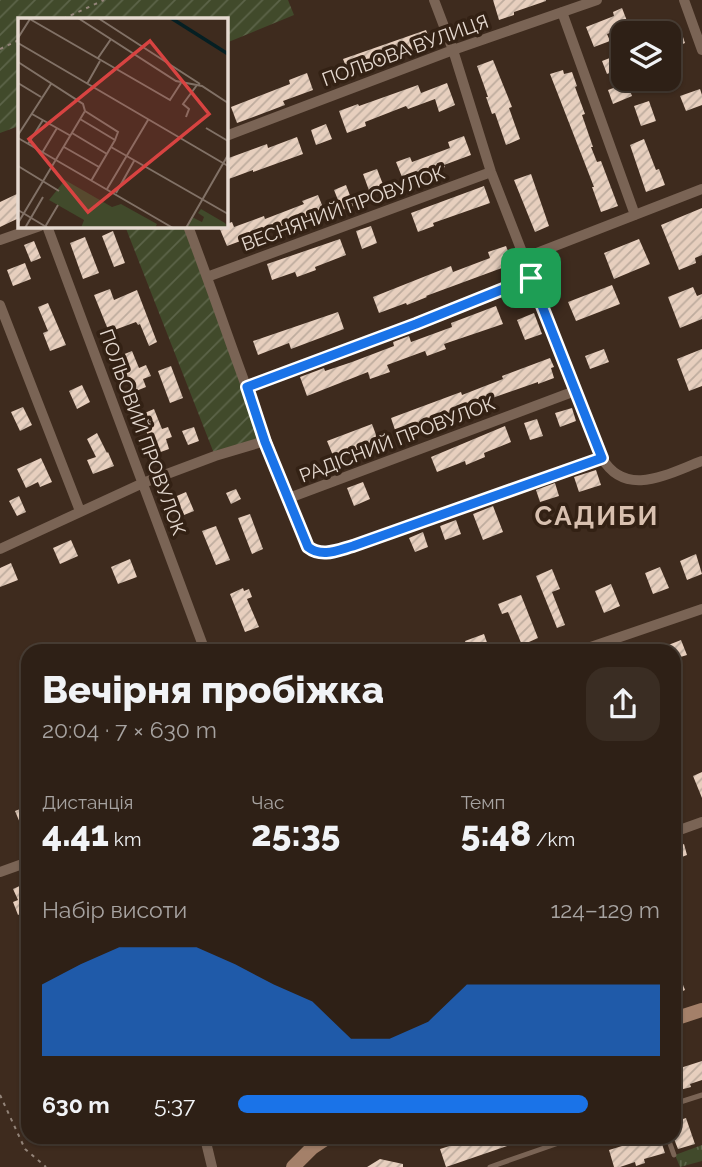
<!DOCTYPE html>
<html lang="uk">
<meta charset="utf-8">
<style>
:root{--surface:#2e2016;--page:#3a2d23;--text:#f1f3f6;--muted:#a7a3a1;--line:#493e35;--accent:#1a73e8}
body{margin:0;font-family:Raleway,sans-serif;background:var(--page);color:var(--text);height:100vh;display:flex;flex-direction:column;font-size:26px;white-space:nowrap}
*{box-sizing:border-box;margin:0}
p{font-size:23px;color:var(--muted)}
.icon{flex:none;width:38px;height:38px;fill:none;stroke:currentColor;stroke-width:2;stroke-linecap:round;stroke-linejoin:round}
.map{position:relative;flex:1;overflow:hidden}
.side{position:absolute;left:21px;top:644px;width:660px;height:500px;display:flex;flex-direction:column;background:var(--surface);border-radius:21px;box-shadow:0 2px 5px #0004,0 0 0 2px var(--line)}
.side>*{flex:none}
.fabs{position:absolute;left:611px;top:21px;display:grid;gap:14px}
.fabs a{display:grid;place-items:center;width:70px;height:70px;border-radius:14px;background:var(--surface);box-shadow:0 2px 5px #0004,0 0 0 2px var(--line);font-size:35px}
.pin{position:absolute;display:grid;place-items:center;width:60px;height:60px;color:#fff;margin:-30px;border-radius:14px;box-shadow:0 4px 10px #0006}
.round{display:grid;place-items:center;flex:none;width:74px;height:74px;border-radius:21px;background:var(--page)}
.head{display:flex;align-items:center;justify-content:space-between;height:119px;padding:0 21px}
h1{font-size:38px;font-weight:800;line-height:52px}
.stats{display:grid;grid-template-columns:repeat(3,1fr);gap:10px;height:119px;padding:7px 21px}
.stats div{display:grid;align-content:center}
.stats b{font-size:35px;font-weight:800}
.stats small{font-size:19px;font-weight:400}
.stats p{font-size:19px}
.chart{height:196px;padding:14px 21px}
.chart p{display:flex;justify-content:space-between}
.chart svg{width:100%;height:126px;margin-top:7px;fill:var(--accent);opacity:.7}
ul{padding:0 21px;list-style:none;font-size:23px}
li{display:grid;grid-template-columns:112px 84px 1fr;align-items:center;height:52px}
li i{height:18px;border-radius:9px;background:var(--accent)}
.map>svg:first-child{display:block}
.grass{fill:url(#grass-tufts)}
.garden{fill:url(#garden-furrows)}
.building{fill:url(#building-hatch)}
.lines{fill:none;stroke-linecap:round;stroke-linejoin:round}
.path{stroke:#938479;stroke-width:2;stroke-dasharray:3.5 5;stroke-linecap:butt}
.service{stroke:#7a6455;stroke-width:5}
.minor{stroke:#7a6455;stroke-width:10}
.secondary{stroke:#a48069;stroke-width:14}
.route-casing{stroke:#fff;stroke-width:14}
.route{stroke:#1a73e8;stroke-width:9}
.labels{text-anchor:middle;stroke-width:7;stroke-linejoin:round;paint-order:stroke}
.street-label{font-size:19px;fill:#e6dad1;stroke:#332114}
.district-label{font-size:26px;font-weight:bold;letter-spacing:2px;fill:#d8c0af;stroke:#332114}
.inset-river{fill:none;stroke:#051f23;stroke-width:3.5}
.inset-road{fill:none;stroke:#817166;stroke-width:2}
.view{fill:#d84341;fill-opacity:0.15;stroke:#d84341;stroke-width:3.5}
.inset-edge{fill:none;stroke:#e6dad1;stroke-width:3.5}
</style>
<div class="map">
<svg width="702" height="1167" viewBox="0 0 702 1167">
<defs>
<pattern id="grass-tufts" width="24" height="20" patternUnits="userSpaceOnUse" patternTransform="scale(1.75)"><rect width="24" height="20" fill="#414a2b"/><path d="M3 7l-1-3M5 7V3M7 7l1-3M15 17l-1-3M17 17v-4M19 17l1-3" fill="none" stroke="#5c6449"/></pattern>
<pattern id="garden-furrows" width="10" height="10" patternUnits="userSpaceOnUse" patternTransform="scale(1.75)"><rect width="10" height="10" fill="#414a2b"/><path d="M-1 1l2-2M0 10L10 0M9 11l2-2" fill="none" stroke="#5c6449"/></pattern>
<pattern id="building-hatch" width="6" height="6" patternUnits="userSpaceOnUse" patternTransform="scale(1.75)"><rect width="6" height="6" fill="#e7cfbe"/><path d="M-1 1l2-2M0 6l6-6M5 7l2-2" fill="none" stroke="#beac9e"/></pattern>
</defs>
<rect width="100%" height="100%" fill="#3e2b1e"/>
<path class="grass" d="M702 1145V1161L680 1167 675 1155Z"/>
<path class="garden" d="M0 0H288L294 15 226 43V19H19V126L0 133Z
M125 226H188L265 441 215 456Z"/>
<path class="building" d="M493 0H546V1L514 12V15L499 20Z
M622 8 629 26 607 34 610 41 594 47 586 27 614 16 613 12Z
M680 28 685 43 668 50V32Z
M426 30 432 46 418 51 417 49 349 74 343 59Z
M615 56 620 69 607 74 602 61Z
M493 60 512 107 509 108 520 139 506 145 495 113 492 114 486 97H488L477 66Z
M563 70 564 74 572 72 577 86 575 87 585 114 582 115 593 147H591L597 162 601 161 618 206 601 212 592 187H594L550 74Z
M307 73 313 90 283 101 285 105 237 123 231 107 290 84 289 80Z
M447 83 455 105 439 112 435 99 408 109 406 106 365 122 366 126 347 133 339 111 358 104 359 106 418 85 421 93Z
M627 83 632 96 613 104 608 90Z
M700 89 702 95V105L686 111 680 96Z
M649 101 656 121 641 126 634 106Z
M326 124 332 139 316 145 311 130Z
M464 136 471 155 444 165 445 167 404 182 396 162 410 157 412 162 450 148 448 142Z
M297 137 303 154 253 172V170L226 180V159L267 144 268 148Z
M644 139 656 170 659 169 665 185 646 192 630 145Z
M377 169 384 187 370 193 363 174Z
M531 174 549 226 535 232 514 180Z
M346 185 354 206 342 210 334 190Z
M484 186 490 203 433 223 434 226 418 232 411 213Z
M19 193V218L0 227V202Z
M318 195 326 215 279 232 278 227 227 246 219 227 226 226V224L232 222 234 227 264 216 265 219 304 204 302 201Z
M702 208V255L695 258 696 263 679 270 661 225Z
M371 226 377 243 362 249 356 231Z
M113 231 125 263 114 267 102 236Z
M85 237 99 273 83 279 70 243Z
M340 239 346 255 315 267 316 270 297 277 295 272 272 280 267 264Z
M639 239 650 264 614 279 604 253Z
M34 241 41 258 31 262 24 245Z
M506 246 513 264 426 296 427 297 407 305 406 303 379 313 373 297 451 266 453 272 490 258 488 252Z
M25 263 31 279 13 286 7 270Z
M612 285 620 304 576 321 568 302Z
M693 287 697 296 702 294V319L680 328 668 297Z
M110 289 114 300 137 290 157 342 149 346 140 324 138 325 136 322 109 332 94 295Z
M48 303 66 345 50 351 43 333 48 331 38 307Z
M496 306 503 324 444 344 446 349 427 356 425 351 387 365 390 372 370 379 368 372 307 396 300 377 324 368 325 371 352 362 394 346 393 342 409 336 411 342 452 327 451 323Z
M338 312 344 329 291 349 289 343 258 355 253 341Z
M534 313 542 334 525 340 517 320Z
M604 349 609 362 590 369 585 356Z
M702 349V386L689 391 677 359Z
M132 351 139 368 146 365 151 376 143 379 146 387 131 393 117 357Z
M550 358 554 367 551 368 554 378 538 384V382L478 403 439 418 440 420 397 436 391 418 461 392 462 395 503 379 502 376Z
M171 366 183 398 170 403 158 371Z
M82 385 90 402 77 409 69 391Z
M23 407 32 425 20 431 11 412Z
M572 408 576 421 560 427 555 413Z
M154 409 162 429 168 427 172 437 166 439 169 449 155 454 140 415Z
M537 419 543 436 530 440 524 423Z
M372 424 379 443 334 458 327 441Z
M505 426 511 442 484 453 485 457 466 465 465 461 437 472 431 457Z
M194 427 199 441 188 445 182 431Z
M97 433 107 453 108 452 114 466 93 474 87 460 96 457 87 439Z
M41 458 52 482 40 487 38 482 26 488 17 469Z
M596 470 601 485 579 492 574 477Z
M363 482 370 499 354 506 347 488Z
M555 483 559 496 540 502 536 490Z
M236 489 241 499 231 504 226 493Z
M186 492 194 511 184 515 180 505 176 507 172 498Z
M19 496 26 512 17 516 9 501Z
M493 506 503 532 483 540 473 514Z
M250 514 263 549 252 554 238 518Z
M456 520 461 534 445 540 440 526Z
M216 526 230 560 216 565 202 531Z
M423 532 428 547 415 552 409 538Z
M71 540 78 556 60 564 53 548Z
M696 554 702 574 687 580 680 561Z
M130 559 137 577 118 584 111 567Z
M11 563 18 580 0 587V568Z
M660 567 669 588 653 594 645 573Z
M552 569 560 589 552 592 565 625 557 628 536 576Z
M611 584 620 606 604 613 595 591Z
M243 588 244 591 249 589 252 597 247 599 259 627 245 632 230 594Z
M521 595 538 638 522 645 508 612 502 614 498 604Z
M484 634 490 651H469L465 641Z
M681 640 687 655 674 659V651H653Z
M702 772V798L693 776Z
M28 806V820L20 823 15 811Z
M684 844 687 855 674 860V848Z
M24 884 28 894V911L18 915 13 902 18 900 13 889Z
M674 961 685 990 674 995Z
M702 1061V1080L690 1084 691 1087 676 1091 674 1083V1070Z
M686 1118 695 1144 678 1149 674 1139V1122Z
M475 1138H527V1139L446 1167 440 1149Z
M648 1138H660L665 1153 644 1159 645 1163 636 1166 635 1162 620 1167H614L609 1150Z
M380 1159 403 1164V1167H367Z"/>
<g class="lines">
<path class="path" d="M63 19 104 0
M0 49 19 40
M0 1095 25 1149 46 1167"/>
<path class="service" d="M674 1104 702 1095
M668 1138 674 1155
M490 1167 573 1138"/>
<path class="minor" d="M434 0 453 50 491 172 602 458C626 499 669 473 702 461
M684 0 702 50
M562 12 635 215
M226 136 453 50 597 0
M47 226 205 651
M188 226C222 316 252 409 289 498L575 391
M0 240 40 226
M524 258 702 189
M207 277 491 172
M0 305 80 511
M247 387 416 324 531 278
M289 498 308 547C322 558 338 550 353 546L602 458
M0 549 143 483 215 456 265 441
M579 651 702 609
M674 832 702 822
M0 872 28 862
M205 1138 212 1167"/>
<path class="secondary" d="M674 1019 702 1010
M293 1167 312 1148 327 1138"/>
</g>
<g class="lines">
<defs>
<path id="route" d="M531 278 602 458 353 546C338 550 322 558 308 547L265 442 247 387 416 324Z"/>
</defs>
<use href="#route" class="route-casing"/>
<use href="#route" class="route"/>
</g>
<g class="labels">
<g class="street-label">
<text transform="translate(405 50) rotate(-20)" y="7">ПОЛЬОВА ВУЛИЦЯ</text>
<text transform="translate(343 208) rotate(-20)" y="7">ВЕСНЯНИЙ ПРОВУЛОК</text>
<text transform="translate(143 432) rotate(70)" y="7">ПОЛЬОВИЙ ПРОВУЛОК</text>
<text transform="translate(397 439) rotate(-21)" y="7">РАДІСНИЙ ПРОВУЛОК</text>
</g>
<g class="district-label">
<text x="597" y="525">САДИБИ</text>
</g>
</g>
<g transform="translate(18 18)">
<rect width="210" height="210" fill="#3e2b1e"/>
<path d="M47 162 94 189 103 186 139 206 137 210H63L66 202 31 182ZM183 191 207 205 210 210 169 208 174 199 184 204 186 199 180 195Z" fill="#414a2b"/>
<path class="inset-river" d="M153 0 210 36"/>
<path class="inset-road" d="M10 0 152 82 163 65M60 0 158 63 184 68 210 85M80 0 182 66M0 20 12 1M0 25 210 148M80 40 93 21M0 44 65 86 67 93M0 65 23 79M69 66 82 43M67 93 100 114 97 122M14 96 53 118M168 99 171 91 165 86 179 67M62 101 97 122 73 163M188 110 210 123M54 115 89 136M0 117 33 66M0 120 155 210M10 126 25 102M46 129 81 149M93 129 210 196M24 135 39 110M0 148 41 173M89 171 130 102M98 175 116 143M0 192 30 210M0 205 67 93M27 209 40 187M7 210 25 179M168 210 210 137"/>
<path class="view" d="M132 23 191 96 70 194 11 121Z"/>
<rect width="210" height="210" class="inset-edge"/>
</g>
</svg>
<div class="fabs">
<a><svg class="icon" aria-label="layers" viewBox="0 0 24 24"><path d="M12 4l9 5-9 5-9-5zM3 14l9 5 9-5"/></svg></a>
</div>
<div class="pin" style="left:531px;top:278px;background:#1e9e55"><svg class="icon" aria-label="arrive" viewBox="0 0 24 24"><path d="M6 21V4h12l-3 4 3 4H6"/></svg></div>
<section class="side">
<div class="head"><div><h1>Вечірня пробіжка</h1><p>20:04 · 7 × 630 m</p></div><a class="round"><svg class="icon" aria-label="share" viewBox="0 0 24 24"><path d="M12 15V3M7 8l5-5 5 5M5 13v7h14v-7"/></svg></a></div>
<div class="stats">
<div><p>Дистанція</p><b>4.41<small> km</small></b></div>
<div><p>Час</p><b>25:35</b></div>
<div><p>Темп</p><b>5:48<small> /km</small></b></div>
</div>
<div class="chart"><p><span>Набір висоти</span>124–129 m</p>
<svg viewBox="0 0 160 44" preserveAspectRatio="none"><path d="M0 44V19L10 12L20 6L30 6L40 6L50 12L60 19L70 25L80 38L90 38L100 32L110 19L120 19L130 19L140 19L150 19L160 19V44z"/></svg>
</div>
<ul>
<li><b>630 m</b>5:37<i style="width:83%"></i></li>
</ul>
</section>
</div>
